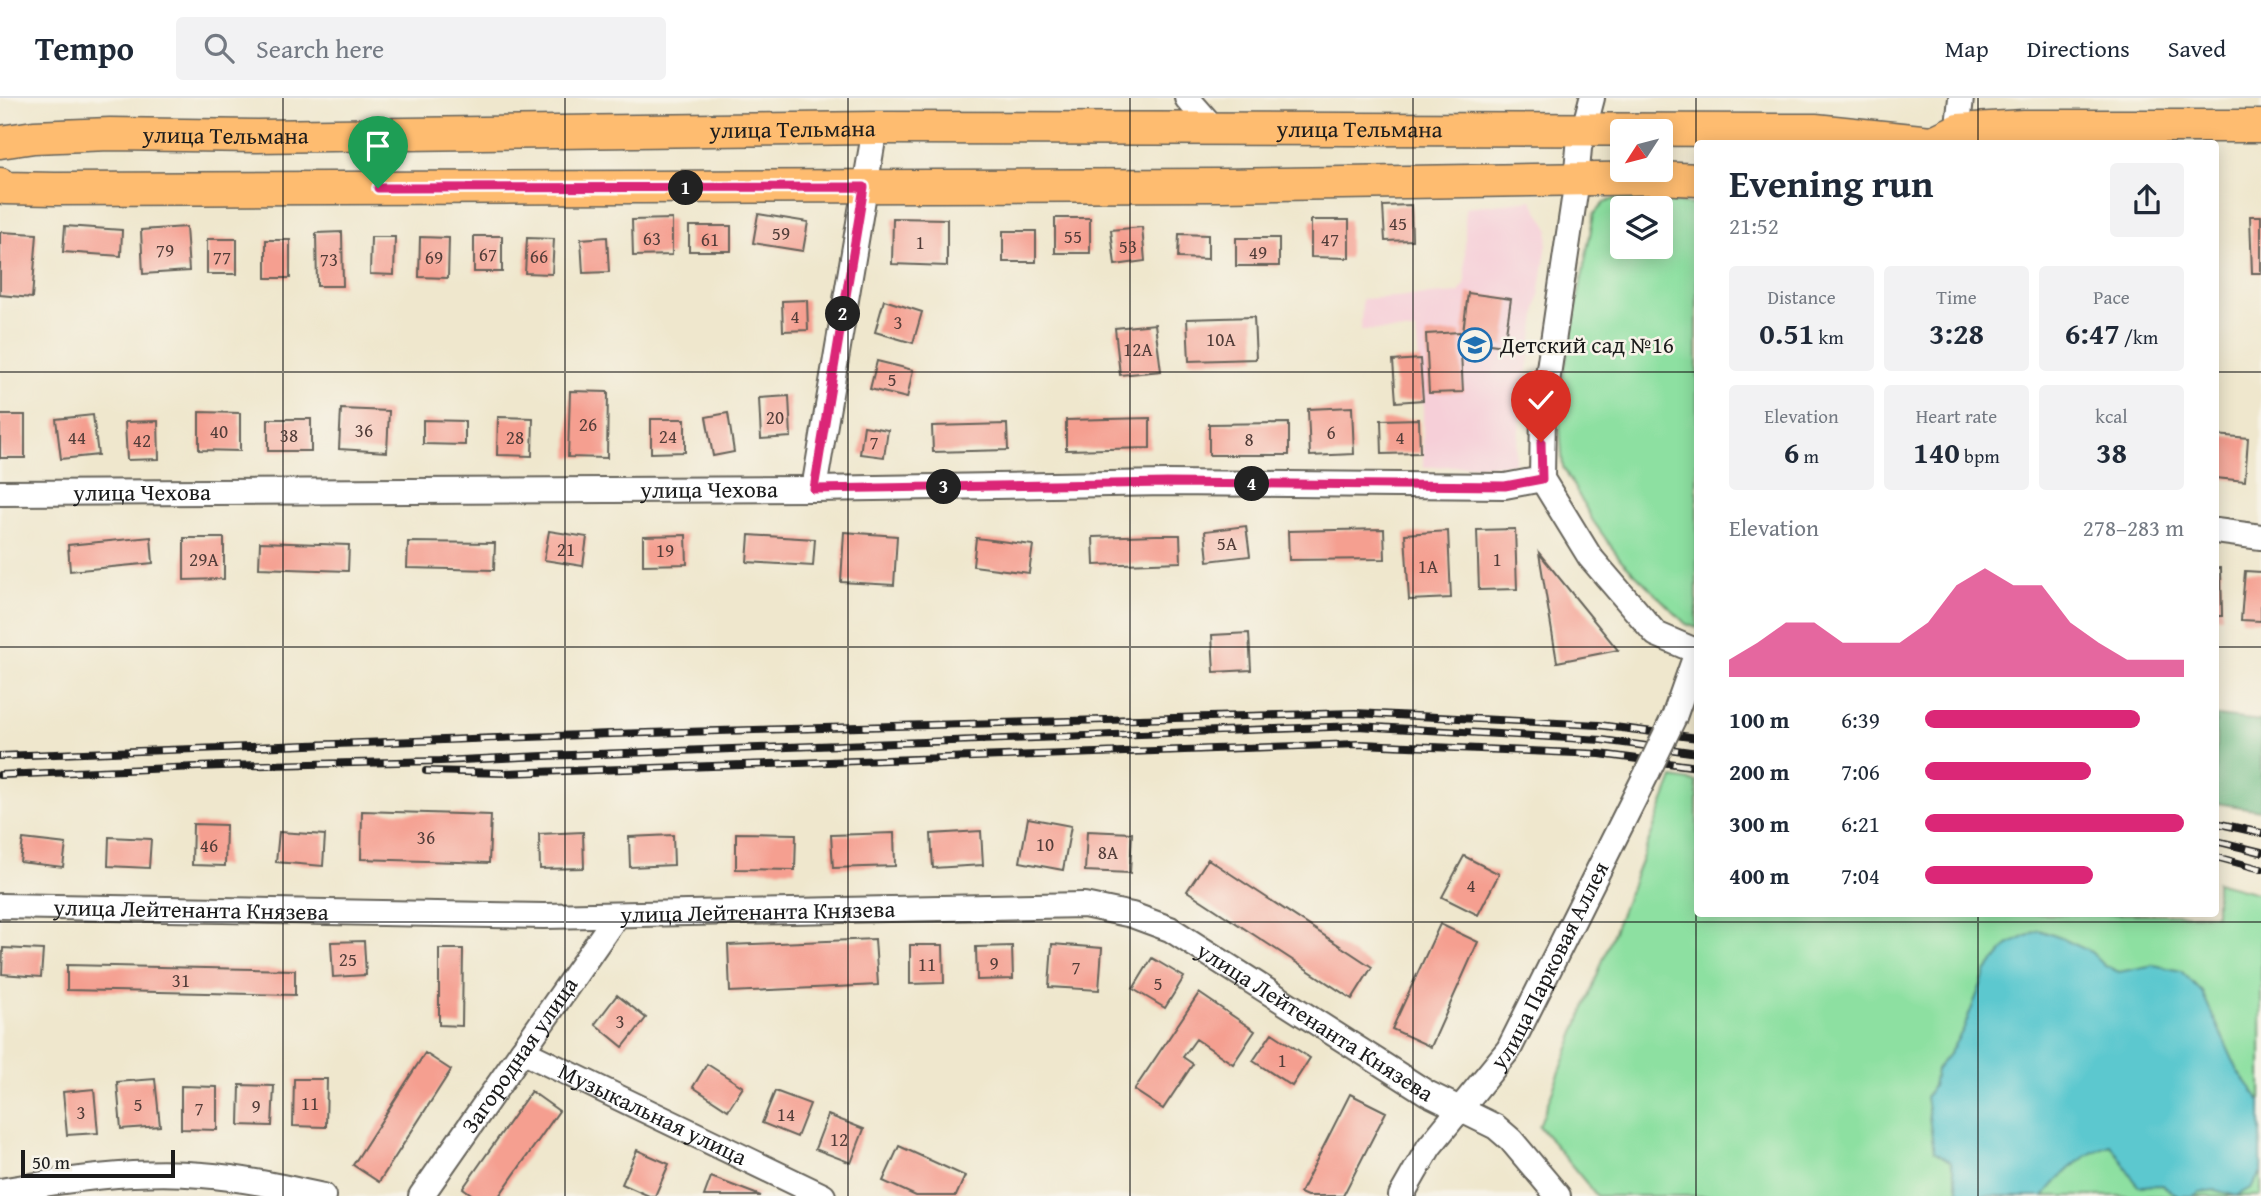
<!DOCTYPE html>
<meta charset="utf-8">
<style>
:root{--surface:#fff;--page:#f2f2f3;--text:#1f2937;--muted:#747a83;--line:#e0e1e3;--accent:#db2777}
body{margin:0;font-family:"Gentium Book Plus",serif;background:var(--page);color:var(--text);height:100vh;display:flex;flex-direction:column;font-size:26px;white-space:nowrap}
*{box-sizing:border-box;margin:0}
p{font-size:23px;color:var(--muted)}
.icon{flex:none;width:38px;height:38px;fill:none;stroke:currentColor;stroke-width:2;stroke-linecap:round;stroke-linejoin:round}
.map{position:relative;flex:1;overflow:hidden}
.panel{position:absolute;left:1694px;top:42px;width:525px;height:777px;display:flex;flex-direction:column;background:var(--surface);border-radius:7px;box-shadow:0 4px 18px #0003}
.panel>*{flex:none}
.needle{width:46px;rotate:234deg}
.buttons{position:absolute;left:1610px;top:21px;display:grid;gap:14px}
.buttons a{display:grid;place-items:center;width:63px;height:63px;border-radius:7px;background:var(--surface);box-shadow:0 4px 18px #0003;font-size:35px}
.scale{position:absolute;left:21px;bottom:18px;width:154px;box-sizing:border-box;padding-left:7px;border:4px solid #1c1c1c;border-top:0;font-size:19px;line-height:24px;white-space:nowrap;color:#1c1c1c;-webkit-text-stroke:5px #f7f3e8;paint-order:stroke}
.pin{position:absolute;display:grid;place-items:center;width:60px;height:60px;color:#fff;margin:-72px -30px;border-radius:50% 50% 50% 0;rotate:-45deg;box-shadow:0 0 7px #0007}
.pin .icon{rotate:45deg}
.km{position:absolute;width:35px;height:35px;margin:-18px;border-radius:50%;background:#222;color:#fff;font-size:19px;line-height:35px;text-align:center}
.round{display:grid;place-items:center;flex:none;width:74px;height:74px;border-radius:7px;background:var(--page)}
.overview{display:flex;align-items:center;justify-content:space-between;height:119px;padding:0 35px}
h1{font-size:38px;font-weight:600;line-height:52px}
.stats{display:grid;grid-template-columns:repeat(3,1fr);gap:10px;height:119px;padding:7px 35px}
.stats div{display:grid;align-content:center;border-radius:7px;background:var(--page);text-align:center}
.stats b{font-size:30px;font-weight:600}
.stats small{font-size:19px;font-weight:400}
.stats p{font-size:19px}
.chart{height:196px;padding:14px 35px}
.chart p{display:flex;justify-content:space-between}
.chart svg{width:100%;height:126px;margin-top:7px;fill:var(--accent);opacity:.7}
ul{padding:0 35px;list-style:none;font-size:23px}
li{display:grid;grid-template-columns:112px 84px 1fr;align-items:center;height:52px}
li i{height:18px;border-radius:9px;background:var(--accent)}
header{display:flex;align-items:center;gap:42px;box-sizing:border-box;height:98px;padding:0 35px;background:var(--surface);border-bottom:2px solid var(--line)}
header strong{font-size:33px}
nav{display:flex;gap:38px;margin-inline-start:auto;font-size:24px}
.search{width:490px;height:63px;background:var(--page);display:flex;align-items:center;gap:18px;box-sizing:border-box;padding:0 24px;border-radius:7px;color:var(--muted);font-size:26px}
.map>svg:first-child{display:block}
.built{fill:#f6cfd8}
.green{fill:#8de0a1;stroke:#547e5e;stroke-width:2;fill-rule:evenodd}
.forest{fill:#72be87;stroke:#476d52;stroke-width:2}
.water{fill:#5bc8cf;stroke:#3c7276;stroke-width:2}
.building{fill:#f59f90}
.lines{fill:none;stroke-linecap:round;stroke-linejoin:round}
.minor-casing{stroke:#66635a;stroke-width:28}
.major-casing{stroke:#66635a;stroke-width:35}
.minor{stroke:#fff;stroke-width:24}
.major{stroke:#febc70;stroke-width:32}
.rail-casing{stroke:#1c1c1c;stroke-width:8}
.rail{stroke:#f7f3e8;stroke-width:5;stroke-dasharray:16;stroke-linecap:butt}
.minor-bridge-casing{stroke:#66635a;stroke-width:28;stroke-linecap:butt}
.minor-bridge{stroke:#fff;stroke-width:24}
.route-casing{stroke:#fff;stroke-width:14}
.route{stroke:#db2777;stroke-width:9}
.grid{fill:none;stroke:#1c1c1c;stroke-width:2;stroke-opacity:0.55}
.labels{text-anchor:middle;stroke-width:5;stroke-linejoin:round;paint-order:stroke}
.number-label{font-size:19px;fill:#523d39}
.street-label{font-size:23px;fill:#1c1c1c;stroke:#f7f3e8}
.poi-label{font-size:23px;fill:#1c1c1c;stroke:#f7f3e8;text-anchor:start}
</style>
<header>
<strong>Tempo</strong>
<div class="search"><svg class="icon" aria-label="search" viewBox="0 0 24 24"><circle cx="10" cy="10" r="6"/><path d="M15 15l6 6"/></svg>Search here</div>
<nav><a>Map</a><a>Directions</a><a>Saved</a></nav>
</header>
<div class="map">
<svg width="2261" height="1098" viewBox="0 0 2261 1098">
<rect width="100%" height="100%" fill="#f7f3e8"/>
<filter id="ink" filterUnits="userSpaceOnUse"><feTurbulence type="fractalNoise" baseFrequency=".0143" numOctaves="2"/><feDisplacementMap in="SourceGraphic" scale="14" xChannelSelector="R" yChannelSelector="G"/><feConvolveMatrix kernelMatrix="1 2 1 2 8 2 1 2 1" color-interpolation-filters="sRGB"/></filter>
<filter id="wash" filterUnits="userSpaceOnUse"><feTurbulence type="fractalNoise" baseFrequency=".00686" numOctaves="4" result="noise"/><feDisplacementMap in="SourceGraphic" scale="28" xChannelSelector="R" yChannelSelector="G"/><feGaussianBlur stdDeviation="1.57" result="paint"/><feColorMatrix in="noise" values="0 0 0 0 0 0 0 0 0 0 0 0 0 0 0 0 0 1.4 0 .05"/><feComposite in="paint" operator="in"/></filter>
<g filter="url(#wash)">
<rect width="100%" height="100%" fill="#efe7cd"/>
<path class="built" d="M1532 102 1549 131 1514 366 1423 369V302L1416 233 1361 232 1362 201 1459 195 1465 185V109Z"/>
<path class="green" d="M1619 99 1697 107V530L1686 526 1621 462 1593 423 1563 369 1558 305 1594 116 1604 105ZM1622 110H1661V149H1622Z
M1673 680 1697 684 1698 816H2216V784L2261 796V1098H1597L1539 1028Z"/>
<path class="forest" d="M2216 618 2261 623V712L2216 705Z"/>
<path class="water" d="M2039 832 2061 840 2091 854 2105 868 2119 874 2154 867 2181 873 2202 894 2238 973 2261 1003V1074L2252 1089 2236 1098 2215 1092 2200 1094 2193 1098H2178L2162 1087 2138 1088 2111 1047C2083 1055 2062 1075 2044 1098H1960L1951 1064 1934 1053 1926 999 1933 988 1936 972 1949 956 1963 932 1986 874 2008 847Z"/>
<g id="blocks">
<path class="building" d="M1411 107 1412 142 1385 143 1383 108Z
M758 116 808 124 803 153 753 145Z
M2250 118H2261V175H2252Z
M893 120 947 121V168L892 166Z
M1055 120H1090V155H1055Z
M672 121V157L633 158 632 122Z
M1311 122H1349V160L1311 159Z
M65 128 122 132 121 158 63 154Z
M689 128H731V153H689Z
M186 129 189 173 143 176 141 132Z
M1142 129 1145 163 1115 167 1111 132Z
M1003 133H1036V164H1003Z
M0 134 37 136 32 200 0 197Z
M342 134 343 188H317L316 135Z
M1179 136 1208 137V161L1178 160Z
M474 138H502V174H474Z
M371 139H395L394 177 370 176Z
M420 139 449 140 448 180 419 179Z
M607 139 609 174 583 175 581 141Z
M527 140 554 141 552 176 525 175Z
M1236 140H1279V168H1236Z
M207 141H237V176H207Z
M266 142H290V180H266Z
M1468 195 1511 201 1504 248 1462 242Z
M807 202 808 232 783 233 782 203Z
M884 202 922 214 913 245 875 234Z
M1254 219 1256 261 1189 263 1187 221Z
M1155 226 1161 273 1120 277 1115 230Z
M1460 234 1463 294 1429 295 1426 236Z
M1420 261 1423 302 1396 304 1393 263Z
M877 263 913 272 907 300 870 291Z
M570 293 608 294 607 360 568 359Z
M789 298 791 339 761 341 759 300Z
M1352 309 1354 356 1310 358 1308 311Z
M341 311 389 313 387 354 339 351Z
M199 314 240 315V353L199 352Z
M728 315 734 354 713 358 706 319Z
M0 317H25V360H0Z
M93 317 98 357 61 361 56 321Z
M498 319 533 320 532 358 497 357Z
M1150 320V350L1066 352V322Z
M268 321H311V353H268Z
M651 321H685V354L651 355Z
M1419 321 1420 355 1382 356 1381 322Z
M423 322 465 323V347L423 346Z
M158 323 159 361 127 362 125 324Z
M1289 325V357H1209V326Z
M1007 326 1008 352 933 354 932 328Z
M864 328 888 332 884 359 860 356Z
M2216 337 2248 340 2245 383 2216 380Z
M1246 428 1250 458 1208 463 1205 433Z
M1384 431 1385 461 1289 462 1288 433Z
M1515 431 1517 491 1479 492 1477 432Z
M549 433 587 439 583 468 544 462Z
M1448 433 1451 500 1409 502 1405 436Z
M844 434 897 438 894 487 841 484Z
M686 437 687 466 643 467V438Z
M749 437 815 441 813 468 747 464Z
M1157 437H1180L1181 464 1094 467 1093 439Z
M151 439 153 465 70 473 68 447Z
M184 440H224V481L184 482Z
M976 440 1033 447 1029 475 973 468Z
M260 444 349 447 348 473 259 470Z
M408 444 495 445 494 472 407 470Z
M1539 455 1618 552 1557 564Z
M2216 470H2221L2222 518H2216Z
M2245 473 2261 474V523L2241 522Z
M1249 535 1251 572 1214 574 1212 537Z
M362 713 491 717 489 765 361 761Z
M1028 720 1071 728 1063 772 1020 764Z
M193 726 226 727 225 768 192 767Z
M981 733 983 767 933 770 931 736Z
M1087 733 1132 735 1130 775 1085 773Z
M279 734 325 737 323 768 276 764Z
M583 734 584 770 540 771 539 736Z
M736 735 796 736 795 772 736 771Z
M894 735 895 768 833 770 831 737Z
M673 737 674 767 630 769 629 739Z
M109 739 151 741 149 770 108 768Z
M23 741 66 746 63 769 20 764Z
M1464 758 1499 776 1478 817 1442 799Z
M1208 761 1372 869 1352 901 1187 793Z
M1440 826 1478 844 1431 949 1392 931Z
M875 841 878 887 730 894 728 847Z
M364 843 366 877 333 879 331 844Z
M1052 846 1102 850 1099 892 1049 889Z
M910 847H943L944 885 910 886Z
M1012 848 1013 881 977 882 976 849Z
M3 850 43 852 41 879 2 876Z
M439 851H463L462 928 439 927Z
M1152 860 1184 879 1165 910 1133 891Z
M67 867 295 872V897L67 892Z
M1199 895 1255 933 1233 966 1196 941 1183 959 1193 966 1163 1011 1134 992Z
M617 897 646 920 623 949 595 926Z
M1272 935 1310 960 1292 988 1253 963Z
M425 955 451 972 379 1084 353 1067Z
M707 966 743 989 728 1012 693 989Z
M155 981 160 1028 121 1031 117 984Z
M294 981H327L326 1029 293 1028Z
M240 987 274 988 272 1028 239 1027Z
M181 988 217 989V1032L181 1031Z
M94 991 98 1035 67 1037 63 994Z
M531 993 559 1013 499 1098H474L463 1090Z
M775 993 810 1006 797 1039 762 1025Z
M1350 996 1386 1014 1343 1098H1307L1300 1095Z
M828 1017 864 1031 851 1065 815 1051Z
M899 1048 965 1078 956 1098H916L883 1083Z
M637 1052 669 1066 655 1098H649L622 1086Z
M711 1079 761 1098H704Z"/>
</g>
</g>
<g filter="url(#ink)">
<use href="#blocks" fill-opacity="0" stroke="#66635a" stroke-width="2"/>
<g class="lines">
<defs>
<g id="minor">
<path d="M1187 0 1215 32"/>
<path d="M1592 0 1579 50 1575 95 1543 311 1542 381 1590 459 1656 536 1698 554"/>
<path d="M1956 46 1961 0"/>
<path d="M814 391 875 30"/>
<path id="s1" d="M0 395 814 391 1167 385 1505 388 1542 381"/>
<path d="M2216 433 2261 439"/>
<path d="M1674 619 1697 554"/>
<path id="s2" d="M0 808 544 818 1084 807 1132 817 1170 831 1427 995 1496 1029 1511 1042 1558 1098"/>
<path id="s3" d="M522 953 823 1098"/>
<path d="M0 1093C66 1082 135 1071 202 1077 243 1080 283 1089 323 1098"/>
<path id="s4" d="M421 1098 617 817"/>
<path id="s5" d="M1401 1098 1429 1049 1509 951 1648 673"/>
</g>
<g id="major">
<path id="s6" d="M0 44 34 39 110 36 257 38 875 30 1815 32 1931 44"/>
<path d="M1929 46 1958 32 2023 28H2261"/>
<path d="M0 86 4 90 55 91 1222 87 1660 80 1698 82"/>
</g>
</defs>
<use href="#minor" class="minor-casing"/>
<use href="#major" class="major-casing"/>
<use href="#minor" class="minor"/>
<use href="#major" class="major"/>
<defs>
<path id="rail" d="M0 658 611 636 1355 615 1599 627 1698 640
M426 673 505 675 1360 646 1600 656 1698 669
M0 677 222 668 440 663 544 658 1357 628 1602 642 1698 655
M2216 725 2261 735
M2216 743 2261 754
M2216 759 2261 771"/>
</defs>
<use href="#rail" class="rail-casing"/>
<use href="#rail" class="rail"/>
<defs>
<path id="minor-bridge" d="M1648 673 1674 619"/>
</defs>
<use href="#minor-bridge" class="minor-bridge-casing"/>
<use href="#minor-bridge" class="minor-bridge"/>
</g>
</g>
<g class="lines" filter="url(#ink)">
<defs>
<path id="route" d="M378 90 864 89 814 391 1167 385 1505 388 1542 381 1541 344"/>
</defs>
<use href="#route" class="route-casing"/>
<use href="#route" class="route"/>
</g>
<path class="grid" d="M283 0V1098M565 0V1098M848 0V1098M1130 0V1098M1413 0V1098M1696 0V1098M1978 0V46M0 274H1698M2216 274H2261M0 549H1698M2216 549H2261M1978 816V1098M0 824H2261"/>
<defs>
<symbol id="school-ring" viewBox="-11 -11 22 22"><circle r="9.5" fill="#f7f3e8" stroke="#1f6fb2" stroke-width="1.5"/><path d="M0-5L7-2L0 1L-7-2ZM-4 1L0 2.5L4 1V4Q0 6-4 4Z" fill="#1f6fb2"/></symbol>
</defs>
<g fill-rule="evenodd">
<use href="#school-ring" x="1456" y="228" width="38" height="38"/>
</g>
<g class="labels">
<g class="number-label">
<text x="1398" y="132">45</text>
<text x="781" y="142">59</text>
<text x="1073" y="145">55</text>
<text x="652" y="147">63</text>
<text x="710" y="148">61</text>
<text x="1330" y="148">47</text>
<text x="920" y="151">1</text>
<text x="1128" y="155">53</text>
<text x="165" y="159">79</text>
<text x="1258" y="161">49</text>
<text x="488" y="163">67</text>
<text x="539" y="165">66</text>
<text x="222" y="166">77</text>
<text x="434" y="166">69</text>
<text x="329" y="168">73</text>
<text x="795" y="225">4</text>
<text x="898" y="231">3</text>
<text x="1221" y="248">10А</text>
<text x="1138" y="258">12А</text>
<text x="892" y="288">5</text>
<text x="775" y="326">20</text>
<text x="588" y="333">26</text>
<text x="364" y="339">36</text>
<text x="219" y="340">40</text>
<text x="1331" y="341">6</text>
<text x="289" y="344">38</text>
<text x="668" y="345">24</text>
<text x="77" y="346">44</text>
<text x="515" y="346">28</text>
<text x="1400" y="346">4</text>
<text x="1249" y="348">8</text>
<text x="142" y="349">42</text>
<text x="874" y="351">7</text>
<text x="1227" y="452">5А</text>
<text x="566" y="458">21</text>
<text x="665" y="459">19</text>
<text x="204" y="468">29А</text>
<text x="1497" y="468">1</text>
<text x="1428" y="475">1А</text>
<text x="426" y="746">36</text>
<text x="1045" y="753">10</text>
<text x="209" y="754">46</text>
<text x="1108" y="761">8А</text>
<text x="1471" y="794">4</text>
<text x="348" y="868">25</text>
<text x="994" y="872">9</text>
<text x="927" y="873">11</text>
<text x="1076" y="876">7</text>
<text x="181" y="889">31</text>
<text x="1158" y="892">5</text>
<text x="620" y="930">3</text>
<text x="1282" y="969">1</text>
<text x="310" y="1012">11</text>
<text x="138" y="1013">5</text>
<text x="256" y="1015">9</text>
<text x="199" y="1017">7</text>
<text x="81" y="1021">3</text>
<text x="786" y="1023">14</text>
<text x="839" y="1048">12</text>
</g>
<g class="street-label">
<text dy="8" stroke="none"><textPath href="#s6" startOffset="793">улица Тельмана</textPath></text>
<text dy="8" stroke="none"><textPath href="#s6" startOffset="1360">улица Тельмана</textPath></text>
<text dy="8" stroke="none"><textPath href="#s6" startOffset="226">улица Тельмана</textPath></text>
<text dy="8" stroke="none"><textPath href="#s1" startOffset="709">улица Чехова</textPath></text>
<text dy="8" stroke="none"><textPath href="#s1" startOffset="142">улица Чехова</textPath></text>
<text dy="8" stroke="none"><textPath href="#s2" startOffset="191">улица Лейтенанта Князева</textPath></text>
<text dy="8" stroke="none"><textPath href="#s2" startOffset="758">улица Лейтенанта Князева</textPath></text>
<text dy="8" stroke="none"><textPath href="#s5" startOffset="276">улица Парковая Аллея</textPath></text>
<text dy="8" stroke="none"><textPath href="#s2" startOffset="1346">улица Лейтенанта Князева</textPath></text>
<text dy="8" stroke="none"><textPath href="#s4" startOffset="172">Загородная улица</textPath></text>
<text dy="8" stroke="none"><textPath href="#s3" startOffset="145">Музыкальная улица</textPath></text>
</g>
<g class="poi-label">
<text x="1500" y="255">Детский сад №16</text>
</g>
</g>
</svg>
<div class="buttons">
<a><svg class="needle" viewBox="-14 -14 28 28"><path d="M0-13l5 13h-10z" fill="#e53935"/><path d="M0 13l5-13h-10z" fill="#747a83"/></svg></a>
<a><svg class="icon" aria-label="layers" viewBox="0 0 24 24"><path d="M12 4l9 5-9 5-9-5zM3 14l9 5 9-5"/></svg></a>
</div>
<div class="scale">50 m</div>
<div class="pin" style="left:378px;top:90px;background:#1e9e55"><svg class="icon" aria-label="arrive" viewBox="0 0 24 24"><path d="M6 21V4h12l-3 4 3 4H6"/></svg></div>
<div class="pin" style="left:1541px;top:344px;background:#d93025"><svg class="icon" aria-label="check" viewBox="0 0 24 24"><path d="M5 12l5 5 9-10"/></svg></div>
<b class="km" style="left:686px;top:90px">1</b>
<b class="km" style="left:843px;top:216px">2</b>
<b class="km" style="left:944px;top:389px">3</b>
<b class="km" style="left:1252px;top:386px">4</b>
<section class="panel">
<div class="overview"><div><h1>Evening run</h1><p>21:52</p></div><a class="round"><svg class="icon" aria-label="share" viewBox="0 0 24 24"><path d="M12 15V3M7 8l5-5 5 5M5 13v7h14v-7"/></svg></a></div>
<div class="stats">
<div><p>Distance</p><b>0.51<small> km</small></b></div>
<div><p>Time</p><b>3:28</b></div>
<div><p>Pace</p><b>6:47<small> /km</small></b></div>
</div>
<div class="stats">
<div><p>Elevation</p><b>6<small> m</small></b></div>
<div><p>Heart rate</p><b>140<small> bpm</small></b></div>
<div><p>kcal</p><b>38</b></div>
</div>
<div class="chart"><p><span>Elevation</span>278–283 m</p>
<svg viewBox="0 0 160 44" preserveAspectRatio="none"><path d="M0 44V38L10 32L20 25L30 25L40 32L50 32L60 32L70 25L80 12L90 6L100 12L110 12L120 25L130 32L140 38L150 38L160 38V44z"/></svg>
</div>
<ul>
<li><b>100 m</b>6:39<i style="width:83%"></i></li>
<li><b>200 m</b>7:06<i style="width:64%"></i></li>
<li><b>300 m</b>6:21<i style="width:100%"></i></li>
<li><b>400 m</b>7:04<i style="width:65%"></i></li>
</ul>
</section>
</div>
